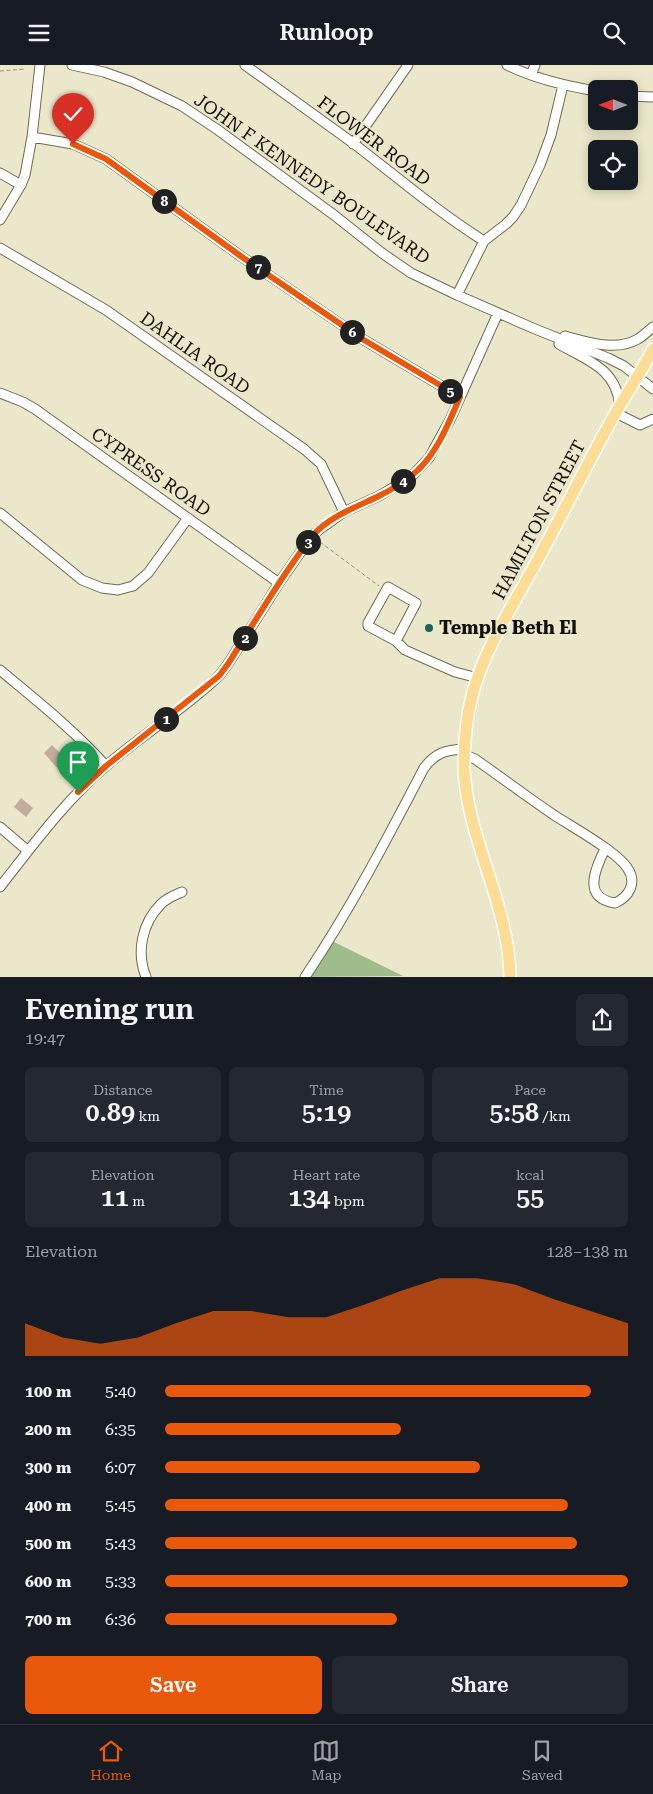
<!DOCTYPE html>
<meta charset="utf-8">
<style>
:root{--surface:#171b24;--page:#242831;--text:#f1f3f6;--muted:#9ea1a6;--line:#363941;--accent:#ea580c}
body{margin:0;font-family:"Roboto Serif",serif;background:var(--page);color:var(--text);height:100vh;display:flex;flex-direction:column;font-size:19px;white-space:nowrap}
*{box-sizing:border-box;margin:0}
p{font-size:16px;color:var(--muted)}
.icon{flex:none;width:28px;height:28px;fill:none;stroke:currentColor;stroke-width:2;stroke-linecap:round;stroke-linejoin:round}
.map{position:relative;height:912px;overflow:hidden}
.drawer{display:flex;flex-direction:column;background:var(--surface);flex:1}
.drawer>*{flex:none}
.needle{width:32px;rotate:270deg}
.tools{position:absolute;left:588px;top:15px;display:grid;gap:10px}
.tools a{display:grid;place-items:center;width:50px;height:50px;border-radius:8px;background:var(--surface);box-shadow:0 2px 12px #0003;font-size:25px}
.pin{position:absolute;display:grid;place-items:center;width:42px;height:42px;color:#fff;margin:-51px -21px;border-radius:50% 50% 50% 0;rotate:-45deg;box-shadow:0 0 5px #0007}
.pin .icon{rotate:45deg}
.km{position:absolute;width:25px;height:25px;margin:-12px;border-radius:50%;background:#222;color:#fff;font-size:14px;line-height:25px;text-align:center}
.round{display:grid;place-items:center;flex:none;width:52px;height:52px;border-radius:8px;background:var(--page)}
.summary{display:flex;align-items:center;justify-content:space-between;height:85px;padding:0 25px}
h1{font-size:28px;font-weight:600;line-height:38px}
.metrics{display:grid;grid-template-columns:repeat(3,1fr);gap:8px;height:85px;padding:5px 25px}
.metrics div{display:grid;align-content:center;border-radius:8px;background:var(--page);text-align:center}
.metrics b{font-size:25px;font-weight:600}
.metrics small{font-size:14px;font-weight:400}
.metrics p{font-size:14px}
.chart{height:140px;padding:10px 25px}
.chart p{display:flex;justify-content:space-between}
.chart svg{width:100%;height:90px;margin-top:5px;fill:var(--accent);opacity:.7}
.action{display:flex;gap:10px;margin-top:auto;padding:10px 25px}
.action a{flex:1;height:58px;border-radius:8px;background:var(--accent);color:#fff;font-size:20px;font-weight:600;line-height:58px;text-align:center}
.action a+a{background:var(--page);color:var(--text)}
ul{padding:0 25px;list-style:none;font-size:16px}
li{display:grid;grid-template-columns:80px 60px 1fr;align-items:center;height:38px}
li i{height:12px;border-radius:6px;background:var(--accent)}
header{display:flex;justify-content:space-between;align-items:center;height:65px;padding:0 25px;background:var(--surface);font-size:22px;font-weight:600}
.dock{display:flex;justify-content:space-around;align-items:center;height:70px;border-top:1px solid var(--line);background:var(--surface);font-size:14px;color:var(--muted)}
.dock a{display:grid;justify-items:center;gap:2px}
.dock .active{color:var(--accent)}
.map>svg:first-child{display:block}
.forest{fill:#9ebd8b}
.building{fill:#c4ac9a}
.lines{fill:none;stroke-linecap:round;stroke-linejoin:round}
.minor-casing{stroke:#6f6b52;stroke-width:11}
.major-casing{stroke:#fff;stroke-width:14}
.path{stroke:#97947e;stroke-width:1;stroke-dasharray:4 2.5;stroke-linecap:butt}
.minor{stroke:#fff;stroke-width:9}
.major{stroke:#fddd95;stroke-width:11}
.route-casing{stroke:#fff;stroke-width:10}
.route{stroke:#ea580c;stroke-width:6}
.poi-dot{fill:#19635a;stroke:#ebe7ca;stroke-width:2}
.labels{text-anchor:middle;stroke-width:4;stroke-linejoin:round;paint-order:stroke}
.street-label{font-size:18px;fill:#121007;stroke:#ebe7ca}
.poi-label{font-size:18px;font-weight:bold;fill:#121007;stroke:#ebe7ca;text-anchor:start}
</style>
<header><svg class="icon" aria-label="menu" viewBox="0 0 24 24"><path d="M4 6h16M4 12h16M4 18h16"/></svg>Runloop<svg class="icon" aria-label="search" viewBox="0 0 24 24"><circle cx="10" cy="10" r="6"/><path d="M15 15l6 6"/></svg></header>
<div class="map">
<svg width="653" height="912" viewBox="0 0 653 912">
<rect width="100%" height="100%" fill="#ebe7ca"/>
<path class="forest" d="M328 874 403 911 302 912Z"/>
<path class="building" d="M52 680 62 690 60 692 64 696 57 703 44 688Z
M21 733 33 743 26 752 14 742Z"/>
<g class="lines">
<defs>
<path id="minor" d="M72 0 104 7 132 17 182 41 218 65 334 150 382 188 411 208 457 230 535 264 608 293 624 301 653 324
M245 0C281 26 317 52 353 78 397 112 438 147 484 176
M507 0C535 14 566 21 596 26
M531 10 535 0
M629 31 653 32
M32 72 73 79 106 94 242 192 364 275 460 332
M353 79 408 0
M0 108 21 120
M0 155 21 120 25 110 32 72 40 0
M0 183 106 245 304 384 321 399 344 447
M457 230 484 176 506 159 513 152 521 140 540 100 551 70 563 20
M565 271C588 277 615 287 638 274 643 271 648 266 653 262
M559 279C588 296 616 303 620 341
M0 328 23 337 35 344 279 518
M616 348 640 360 653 354
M0 448 82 515 102 523 118 525 133 521 148 508 188 453
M396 576 416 538 388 522 368 558V561L396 576 405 585 455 607 478 613
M0 605C37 636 74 665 106 701
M465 690 475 694C501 712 527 732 554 750 572 762 618 787 628 804 637 818 629 832 615 838 582 833 595 804 605 784
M0 762 28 786
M0 822C33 780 65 736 106 701 142 670 184 644 219 611L228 599 279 518 311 472 320 464 344 447 379 431 411 412 429 393 450 355 498 248
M146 912C136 887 142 858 161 839 167 833 175 830 182 827
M305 912C350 845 387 774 424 703 436 687 446 685 465 684"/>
<path id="major" d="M510 912C509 838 467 775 464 703 464 679 466 654 472 631 483 586 515 537 537 496 565 445 590 392 619 342 630 323 643 304 653 284"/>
</defs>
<use href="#minor" class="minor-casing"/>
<use href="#major" class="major-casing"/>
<path class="path" d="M0 6 26 4
M320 477 379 521"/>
<use href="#minor" class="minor"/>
<use href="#major" class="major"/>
</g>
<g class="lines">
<defs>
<path id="route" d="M73 79 106 94 242 192 364 275 460 332C449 357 438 386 418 405 407 416 391 425 377 432 356 442 334 450 317 466 307 476 300 488 292 499 269 532 249 566 228 599L219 611 106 701 78 727"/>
</defs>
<use href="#route" class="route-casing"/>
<use href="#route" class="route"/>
</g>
<circle class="poi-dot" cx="429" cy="563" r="5"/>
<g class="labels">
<g class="street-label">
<text transform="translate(374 76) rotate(37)" y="6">FLOWER ROAD</text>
<text transform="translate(312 114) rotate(35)" y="6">JOHN F KENNEDY BOULEVARD</text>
<text transform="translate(195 288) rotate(35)" y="6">DAHLIA ROAD</text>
<text transform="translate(151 407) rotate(35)" y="6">CYPRESS ROAD</text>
<text transform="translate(539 455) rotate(-62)" y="6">HAMILTON STREET</text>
</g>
<g class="poi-label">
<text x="439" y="569">Temple Beth El</text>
</g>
</g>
</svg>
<div class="tools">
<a><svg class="needle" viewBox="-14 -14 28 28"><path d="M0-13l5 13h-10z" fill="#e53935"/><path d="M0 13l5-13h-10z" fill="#9ea1a6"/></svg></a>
<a><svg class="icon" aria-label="locate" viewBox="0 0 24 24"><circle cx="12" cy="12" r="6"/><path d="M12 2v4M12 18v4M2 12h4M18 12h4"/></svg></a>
</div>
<div class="pin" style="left:78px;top:727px;background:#1e9e55"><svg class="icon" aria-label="arrive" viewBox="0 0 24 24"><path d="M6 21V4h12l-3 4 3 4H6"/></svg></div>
<div class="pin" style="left:73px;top:79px;background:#d93025"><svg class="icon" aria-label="check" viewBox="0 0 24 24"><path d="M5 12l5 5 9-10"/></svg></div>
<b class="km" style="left:166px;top:654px">1</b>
<b class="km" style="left:245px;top:573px">2</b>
<b class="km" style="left:308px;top:477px">3</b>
<b class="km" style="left:403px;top:416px">4</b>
<b class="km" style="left:450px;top:326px">5</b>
<b class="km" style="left:352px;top:267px">6</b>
<b class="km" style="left:258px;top:202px">7</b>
<b class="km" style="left:164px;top:136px">8</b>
</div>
<section class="drawer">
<div class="summary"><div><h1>Evening run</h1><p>19:47</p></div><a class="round"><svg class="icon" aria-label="share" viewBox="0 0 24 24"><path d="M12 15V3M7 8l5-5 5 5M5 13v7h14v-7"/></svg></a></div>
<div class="metrics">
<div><p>Distance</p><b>0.89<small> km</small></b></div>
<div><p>Time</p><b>5:19</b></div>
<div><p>Pace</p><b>5:58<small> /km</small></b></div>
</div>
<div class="metrics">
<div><p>Elevation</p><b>11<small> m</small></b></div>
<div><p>Heart rate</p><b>134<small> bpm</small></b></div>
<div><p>kcal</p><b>55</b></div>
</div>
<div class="chart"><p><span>Elevation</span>128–138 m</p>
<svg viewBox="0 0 160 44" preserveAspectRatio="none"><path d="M0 44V28L10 35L20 38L30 35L40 28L50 22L60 22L70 25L80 25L90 19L100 12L110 6L120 6L130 9L140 16L150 22L160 28V44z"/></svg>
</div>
<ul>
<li><b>100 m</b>5:40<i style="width:92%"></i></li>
<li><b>200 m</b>6:35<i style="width:51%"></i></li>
<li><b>300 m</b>6:07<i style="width:68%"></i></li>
<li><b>400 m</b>5:45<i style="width:87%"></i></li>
<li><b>500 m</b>5:43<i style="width:89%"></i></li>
<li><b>600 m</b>5:33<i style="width:100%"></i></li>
<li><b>700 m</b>6:36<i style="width:50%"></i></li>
</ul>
<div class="action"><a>Save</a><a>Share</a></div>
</section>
<nav class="dock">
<a class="active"><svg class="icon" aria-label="home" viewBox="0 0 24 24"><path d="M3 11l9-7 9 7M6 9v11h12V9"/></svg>Home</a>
<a><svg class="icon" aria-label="map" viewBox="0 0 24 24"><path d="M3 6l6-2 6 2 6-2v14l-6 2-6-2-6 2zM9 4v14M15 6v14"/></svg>Map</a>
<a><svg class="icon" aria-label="saved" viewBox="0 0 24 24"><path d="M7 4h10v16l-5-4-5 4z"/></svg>Saved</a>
</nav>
